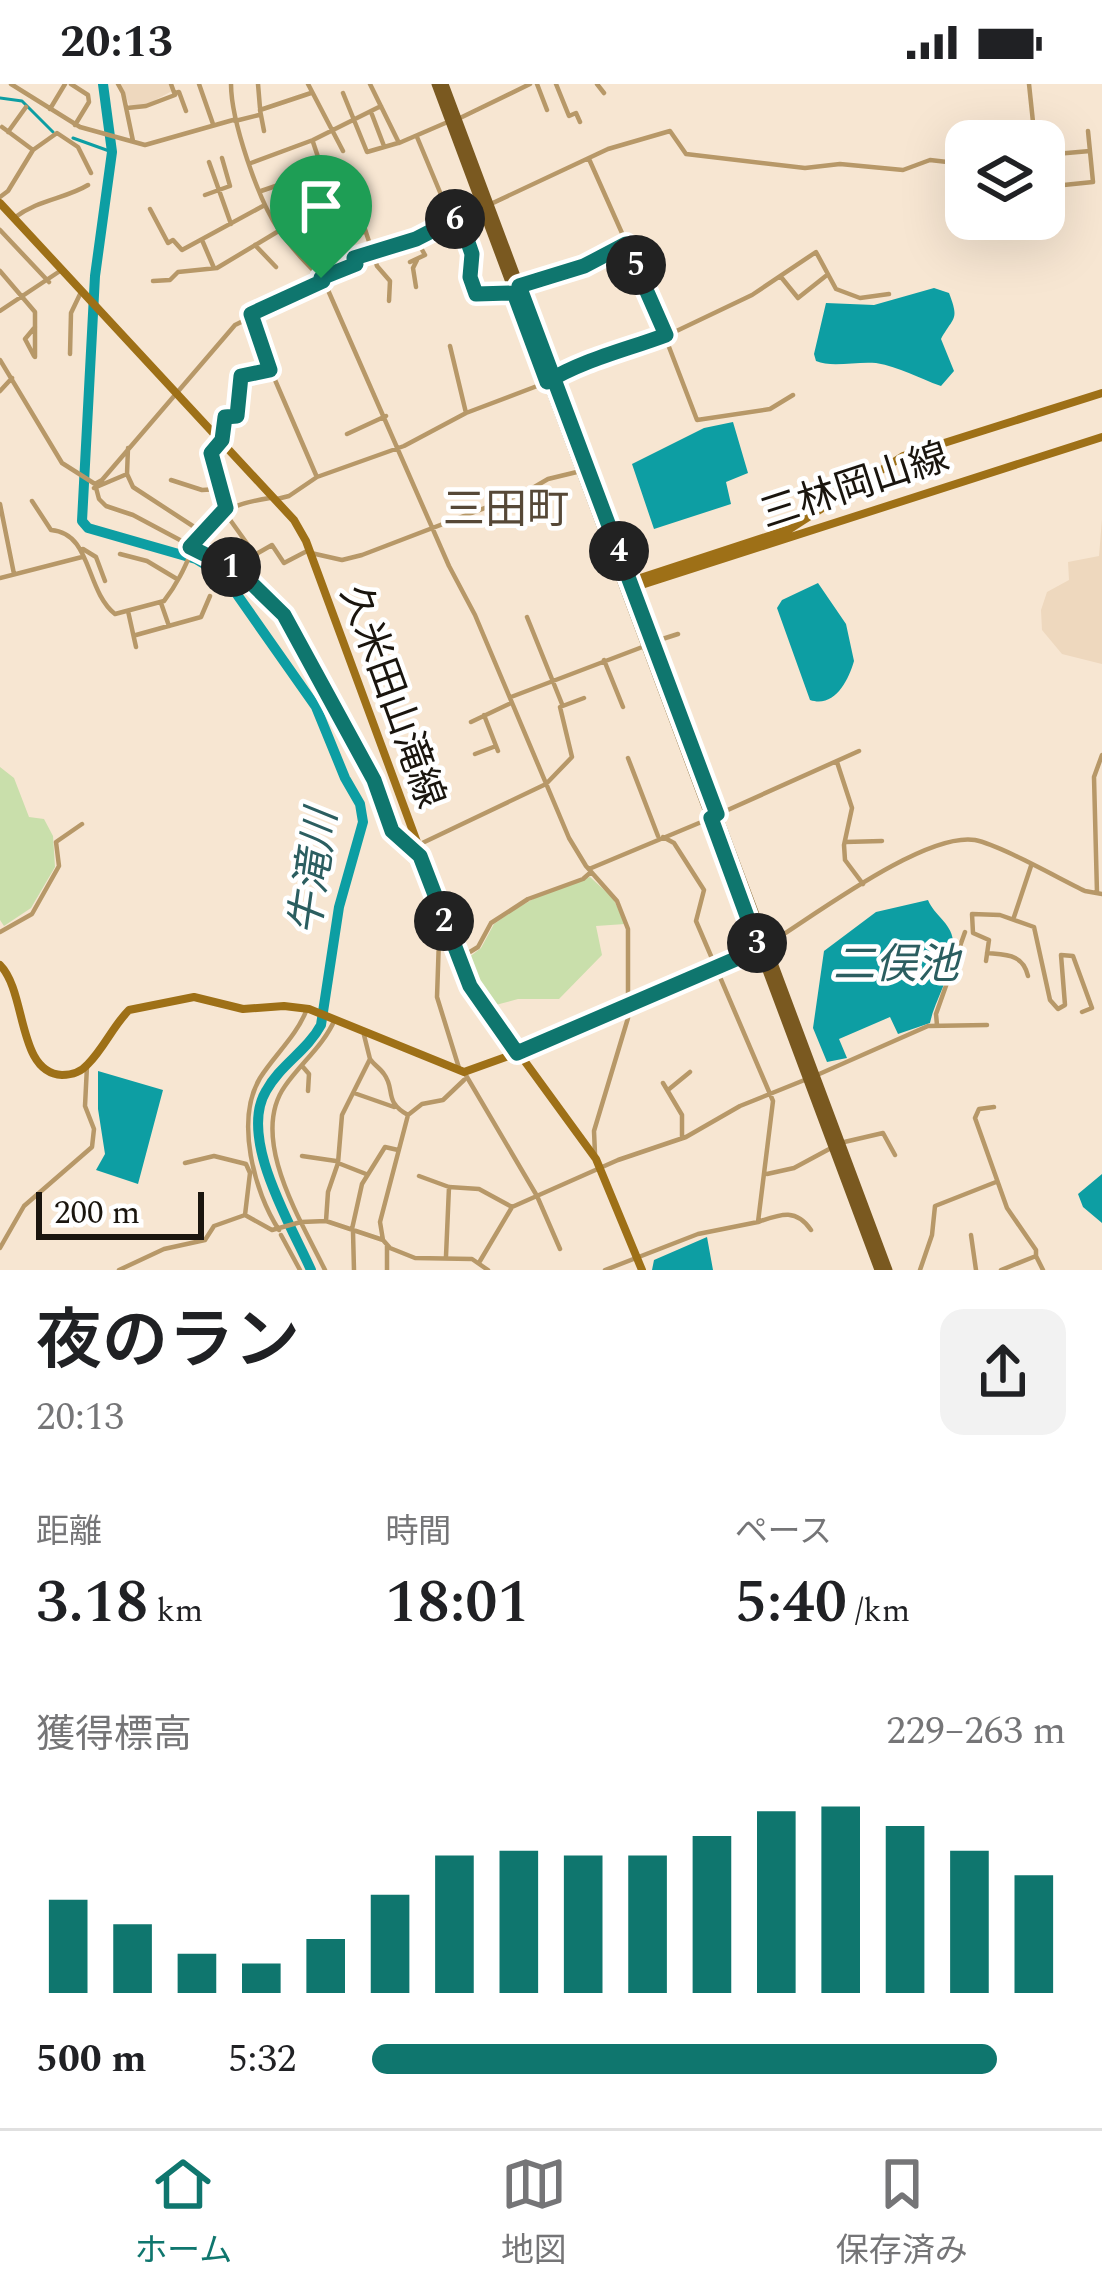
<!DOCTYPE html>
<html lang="ja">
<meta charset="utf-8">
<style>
:root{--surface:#fff;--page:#f2f2f2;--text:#202124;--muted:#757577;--line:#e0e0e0;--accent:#0f766e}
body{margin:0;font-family:Spectral,"Noto Sans JP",serif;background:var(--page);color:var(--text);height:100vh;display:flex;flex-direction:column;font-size:45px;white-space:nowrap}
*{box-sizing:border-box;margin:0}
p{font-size:39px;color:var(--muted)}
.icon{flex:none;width:66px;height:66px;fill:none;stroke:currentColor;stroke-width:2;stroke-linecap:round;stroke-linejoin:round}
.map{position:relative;height:1186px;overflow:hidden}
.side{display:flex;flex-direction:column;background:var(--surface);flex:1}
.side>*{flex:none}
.fabs{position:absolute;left:945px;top:36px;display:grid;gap:24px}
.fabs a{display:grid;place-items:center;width:120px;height:120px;border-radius:24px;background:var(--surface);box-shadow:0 12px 48px #0002;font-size:60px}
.scale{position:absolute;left:36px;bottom:30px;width:168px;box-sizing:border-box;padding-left:12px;border:6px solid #1a150e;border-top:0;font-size:33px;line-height:42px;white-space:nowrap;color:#1a150e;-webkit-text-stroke:9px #fff;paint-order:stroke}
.pin{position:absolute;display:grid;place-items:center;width:102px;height:102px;color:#fff;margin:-123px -51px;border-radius:50% 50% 50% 0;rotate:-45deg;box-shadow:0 0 12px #0007}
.pin .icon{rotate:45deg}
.km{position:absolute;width:60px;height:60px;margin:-30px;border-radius:50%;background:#222;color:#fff;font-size:33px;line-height:60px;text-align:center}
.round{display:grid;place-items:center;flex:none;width:126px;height:126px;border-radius:24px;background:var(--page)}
.summary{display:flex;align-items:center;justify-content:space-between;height:204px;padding:0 36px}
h1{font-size:66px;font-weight:600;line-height:90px}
.stats{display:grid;grid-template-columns:repeat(3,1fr);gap:18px;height:204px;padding:12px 36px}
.stats div{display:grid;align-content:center}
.stats b{font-size:60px;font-weight:600}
.stats small{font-size:33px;font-weight:400}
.stats p{font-size:33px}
.chart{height:336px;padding:24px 36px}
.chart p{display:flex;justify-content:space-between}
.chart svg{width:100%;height:216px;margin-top:12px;stroke:var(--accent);stroke-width:6}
ul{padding:0 36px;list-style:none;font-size:39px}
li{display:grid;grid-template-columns:192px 144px 1fr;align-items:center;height:90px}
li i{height:30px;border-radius:15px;background:var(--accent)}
.status{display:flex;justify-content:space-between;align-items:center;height:84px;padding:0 60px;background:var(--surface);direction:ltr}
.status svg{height:33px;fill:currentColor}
.tab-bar{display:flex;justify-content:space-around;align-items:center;height:168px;border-top:3px solid var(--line);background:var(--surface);font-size:33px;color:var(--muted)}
.tab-bar a{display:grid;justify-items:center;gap:6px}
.tab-bar .active{color:var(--accent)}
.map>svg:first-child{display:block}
.built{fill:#eed8be}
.green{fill:#c9dfab}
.water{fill:#0d9ea3}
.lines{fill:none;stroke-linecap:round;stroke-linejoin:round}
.stream{stroke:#0d9ea3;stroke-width:3}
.river{stroke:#0d9ea3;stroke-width:10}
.street{stroke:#b79868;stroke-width:4.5}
.secondary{stroke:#9e7017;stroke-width:8}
.primary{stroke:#7a5920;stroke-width:9}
.route-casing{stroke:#fff;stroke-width:24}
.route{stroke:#0f766e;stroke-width:15}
.labels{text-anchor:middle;stroke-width:9;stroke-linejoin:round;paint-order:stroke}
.street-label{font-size:39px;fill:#1a150e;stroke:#fff}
.neighbourhood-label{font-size:42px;fill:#564837;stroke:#fff}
.water-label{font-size:42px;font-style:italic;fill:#2b5e60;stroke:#fff}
</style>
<div class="status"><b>20:13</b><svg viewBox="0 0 49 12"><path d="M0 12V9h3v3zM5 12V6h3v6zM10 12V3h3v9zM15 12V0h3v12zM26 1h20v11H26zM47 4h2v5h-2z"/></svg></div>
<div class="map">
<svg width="1102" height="1186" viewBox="0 0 1102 1186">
<rect width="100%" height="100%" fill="#f7e6d2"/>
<path class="built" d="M120 0H169L172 7 148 20 130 22Z
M1102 435V580L1062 570 1042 546 1041 526 1047 508 1069 496 1068 478 1099 472Z"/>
<path class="green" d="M0 683 14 694 29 733 44 735 53 752 55 783 31 824 4 842 0 836Z
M590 793 613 814 625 840 596 842 602 871 559 915H518L488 923 468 889V874L481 864 494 840 514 826 542 810Z"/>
<path class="water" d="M934 204 949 209C960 237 953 233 941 255L954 287 941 302C918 294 900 283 876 279 857 277 832 284 816 277L814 270 826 219 874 221Z
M733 338 748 389 726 398 731 420 654 445 632 380 704 344Z
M818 499 846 540 854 577C848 598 834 624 810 616L777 524 782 516Z
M928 816C934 831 951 839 953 856 956 885 936 912 930 939L898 950 890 933 839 955 847 974 827 978 813 944 824 867 876 828Z
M98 987 163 1006 138 1100 96 1086 105 1070 98 1025Z
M1102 1090V1139L1083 1123 1078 1110Z
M707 1153 713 1186H652L654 1176Z"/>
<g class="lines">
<path class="stream" d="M0 14 22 17 53 48
M73 54 112 68"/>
<path class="river" d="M103 0 112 68 95 192 82 437 88 444 196 475 224 492 316 623 345 694 360 720 363 738 339 823 321 941C307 967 280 981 266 1007 238 1054 291 1141 311 1186"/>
<path class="street" d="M11 0 80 43 145 61 233 36
M71 0 88 11 89 18 75 41
M118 0 123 9 133 57
M199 0 213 40
M231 0C231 36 258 116 279 146 292 165 308 181 324 197L449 482 475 531 569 754 586 782 617 817 628 845V934L594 1047 595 1070
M258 0 260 24
M308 0 343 67
M370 0 399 59 450 37
M537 0 547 26
M556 0 569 32 576 29 580 38
M597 0 604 9
M1029 0 1035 57
M175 9 179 8 186 27
M343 9 367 68 398 59
M127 24 146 22 175 11 171 0
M50 25 65 0
M371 28 384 62
M460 34 530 0
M235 37 259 31
M2 43 33 66
M982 45 990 57
M264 47 260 26 311 9
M8 48 26 23
M417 53 452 137
M1044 71 1090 67
M589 75 646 203 697 336 770 325 793 311
M209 78 231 140
M251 79 313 56 381 22
M305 92 303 87 321 82 313 58
M294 96 309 145
M1044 103 1093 98 1088 47
M261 107 305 92 319 117 347 115 360 130 377 182 390 197 389 217
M205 111 230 102 222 74
M0 113 8 107 33 66 57 49 78 63 91 89
M150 125 168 159 173 156 182 166 263 122
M14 134C39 115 65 115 88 101
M455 135 461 138 472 170 470 193 476 210 514 209
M0 146 49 198
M283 151 355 128
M202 156 214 184
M255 161 276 183
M354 174 416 155 608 65 670 47 686 70 805 84 840 80 903 86 930 76 956 79 966 86
M410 178 425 171 416 155
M0 187 35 228V273
M781 193 798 214 827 191
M321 194 330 193 356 180 348 154 364 148
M153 197 170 196 178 188 217 184 277 148
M416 203 413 184 417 176
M519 203 585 182 625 161
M0 227 63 185
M251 230 269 282 316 391
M450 262 466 329
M70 270 71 229 82 206
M34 272 25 255 35 243
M0 276 62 379 95 400 99 415 106 422 133 431 240 488 283 531 374 696 392 747 420 772
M555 293 666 252 752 211 816 168 836 205 860 214 889 210
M0 307 12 294
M347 350 386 332
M220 353 225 333 237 332 241 293 270 286
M128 364 127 390 133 403 202 448
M171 396 202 406 219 405 226 425
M95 400 102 396 235 241 324 197
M94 404 127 390
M219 405 211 372 219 360
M277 415 289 412 317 393 404 362 466 329 545 299
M32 417 51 446C92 449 85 506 115 530L164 517C206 463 183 427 270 414
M0 420 14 490
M223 426 256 472
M83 465 96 473 105 497
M311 469 342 476 362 471 524 409 548 395 581 387
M120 470 147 477 177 495
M240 488 258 469 272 461 284 479 309 466
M0 494 82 473
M161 519 169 542
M128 527 136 563
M527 533 562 620
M136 551 201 533 210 512
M653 558 678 550
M604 576 623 623
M511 613 645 562
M484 631 498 667
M471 638 509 620
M475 670 496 662
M628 674 658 752
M837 678 852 724 844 761 845 776 863 800
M721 729 859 667
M845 758 882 757
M416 762 546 700 572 673 560 623 584 614
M589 785 711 734
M1097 809 1094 693 1102 671
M440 826 437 913 459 984
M1014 833 1031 782
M0 848 32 830 59 782 56 758 82 740
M770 859C815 831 925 748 975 756 1000 761 1058 794 1085 807L1102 810
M987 869C1007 871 1023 870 1028 892
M460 874 478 863 491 839 528 815 583 795 591 788
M986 877 989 856 973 849 972 830 1000 831 1034 843 1050 916 1058 925 1065 921 1061 871 1073 872 1092 924 1082 928
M937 941 936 930 965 848
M517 969 760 865
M370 975C374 981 380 984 384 990 396 1006 383 1017 408 1031
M303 983 309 990 308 1007
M464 988 537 1112 560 1165
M817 991 928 942 987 941
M663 999 682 1031V1054
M668 1006 690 988
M354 1009 394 1023
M994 1023 979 1025 975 1034 1007 1124 1036 1166V1172L1001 1186
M840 1059 883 1049 895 1071
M302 1072 336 1077
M185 1079 214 1072 246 1080 250 1089 245 1131
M338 1079 366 1090
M767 1090 794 1084 833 1063
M419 1092 449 1103 479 1105 512 1123
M326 1137 328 1108 338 1079 342 1031 370 975 364 951
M758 1138C781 1130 796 1124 811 1146
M352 1145 362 1100 385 1063 398 1066
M279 1146C254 1108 235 1036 260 994 276 969 296 953 307 925
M353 1148 354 1186
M281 1151 300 1186
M971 1151 976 1186
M383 1156 380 1138 408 1031 422 1020 443 1016 464 996
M0 1164 24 1122 92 1063 94 1045 85 1022 87 982
M446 1172 449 1103
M1036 1172 1043 1186
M480 1177 512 1123 618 1076 686 1053 740 1022 807 995
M119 1186 164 1165 205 1156 214 1142 245 1131 272 1146 301 1138 326 1137 383 1156 390 1164 415 1174 472 1175 488 1186
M325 1186C302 1138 248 1054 285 1002 302 978 324 961 335 935
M387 1186V1162
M605 1186 698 1150 758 1138 773 1017 696 837 704 806 674 759 663 753
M920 1186 932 1151 935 1122 996 1098"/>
<path class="secondary" d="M0 119 294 436 306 457 470 902 596 1075 642 1186
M628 498 790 445 903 372 1102 309
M629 505 1102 353
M0 881C27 908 17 989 62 991 72 991 82 987 88 980 104 964 113 942 129 926L194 913 243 925 284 922 309 925 464 988 517 969"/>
<path class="primary" d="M436 0 879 1186
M444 0 888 1186"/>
</g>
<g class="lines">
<defs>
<path id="route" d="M321 194 323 197 251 230 270 286 241 292 237 332 225 333 222 356 211 369 226 424 190 463 240 488 284 531 374 696 392 747 420 772 470 902 517 969 759 865 711 734 717 730 519 202 584 182 626 160 666 251C626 266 582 276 547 298L514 209 476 210 470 193 472 170 461 138 455 135 416 155 354 174 356 180 321 194"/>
</defs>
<use href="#route" class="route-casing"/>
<use href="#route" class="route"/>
</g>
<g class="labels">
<g class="street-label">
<text transform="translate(854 400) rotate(-18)" y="14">三林岡山線</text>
<text transform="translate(394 612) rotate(70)" y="14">久米田山滝線</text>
</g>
<g class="neighbourhood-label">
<text x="506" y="439">三田町</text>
</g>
<g class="water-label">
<text transform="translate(312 788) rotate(-82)" y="15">牛滝川</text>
<text x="896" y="894">二俣池</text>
</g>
</g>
</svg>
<div class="fabs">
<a><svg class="icon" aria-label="layers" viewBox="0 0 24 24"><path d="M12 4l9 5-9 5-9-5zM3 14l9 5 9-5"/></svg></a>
</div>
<div class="scale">200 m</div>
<div class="pin" style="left:321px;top:194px;background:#1e9e55"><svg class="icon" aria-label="arrive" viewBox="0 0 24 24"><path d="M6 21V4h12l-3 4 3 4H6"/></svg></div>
<b class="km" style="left:231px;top:483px">1</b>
<b class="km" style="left:444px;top:837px">2</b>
<b class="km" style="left:757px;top:859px">3</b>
<b class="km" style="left:619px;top:467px">4</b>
<b class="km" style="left:636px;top:181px">5</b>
<b class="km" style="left:455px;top:135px">6</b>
</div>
<section class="side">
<div class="summary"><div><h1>夜のラン</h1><p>20:13</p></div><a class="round"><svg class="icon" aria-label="share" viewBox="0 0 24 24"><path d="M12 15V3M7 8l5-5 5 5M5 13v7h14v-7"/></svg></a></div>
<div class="stats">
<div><p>距離</p><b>3.18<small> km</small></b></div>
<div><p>時間</p><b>18:01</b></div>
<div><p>ペース</p><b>5:40<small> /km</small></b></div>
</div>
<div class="chart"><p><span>獲得標高</span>229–263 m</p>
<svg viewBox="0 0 160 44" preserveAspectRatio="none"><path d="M5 44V25M15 44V30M25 44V36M35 44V38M45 44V33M55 44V24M65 44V16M75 44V15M85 44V16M95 44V16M105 44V12M115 44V7M125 44V6M135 44V10M145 44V15M155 44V20"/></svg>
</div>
<ul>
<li><b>500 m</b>5:32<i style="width:90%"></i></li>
</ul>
</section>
<nav class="tab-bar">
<a class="active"><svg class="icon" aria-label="home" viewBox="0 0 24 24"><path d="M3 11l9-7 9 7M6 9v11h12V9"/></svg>ホーム</a>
<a><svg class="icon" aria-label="map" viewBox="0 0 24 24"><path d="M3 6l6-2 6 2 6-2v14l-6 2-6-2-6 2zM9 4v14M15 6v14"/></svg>地図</a>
<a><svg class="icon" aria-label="saved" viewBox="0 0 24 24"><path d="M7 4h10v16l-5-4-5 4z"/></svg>保存済み</a>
</nav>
